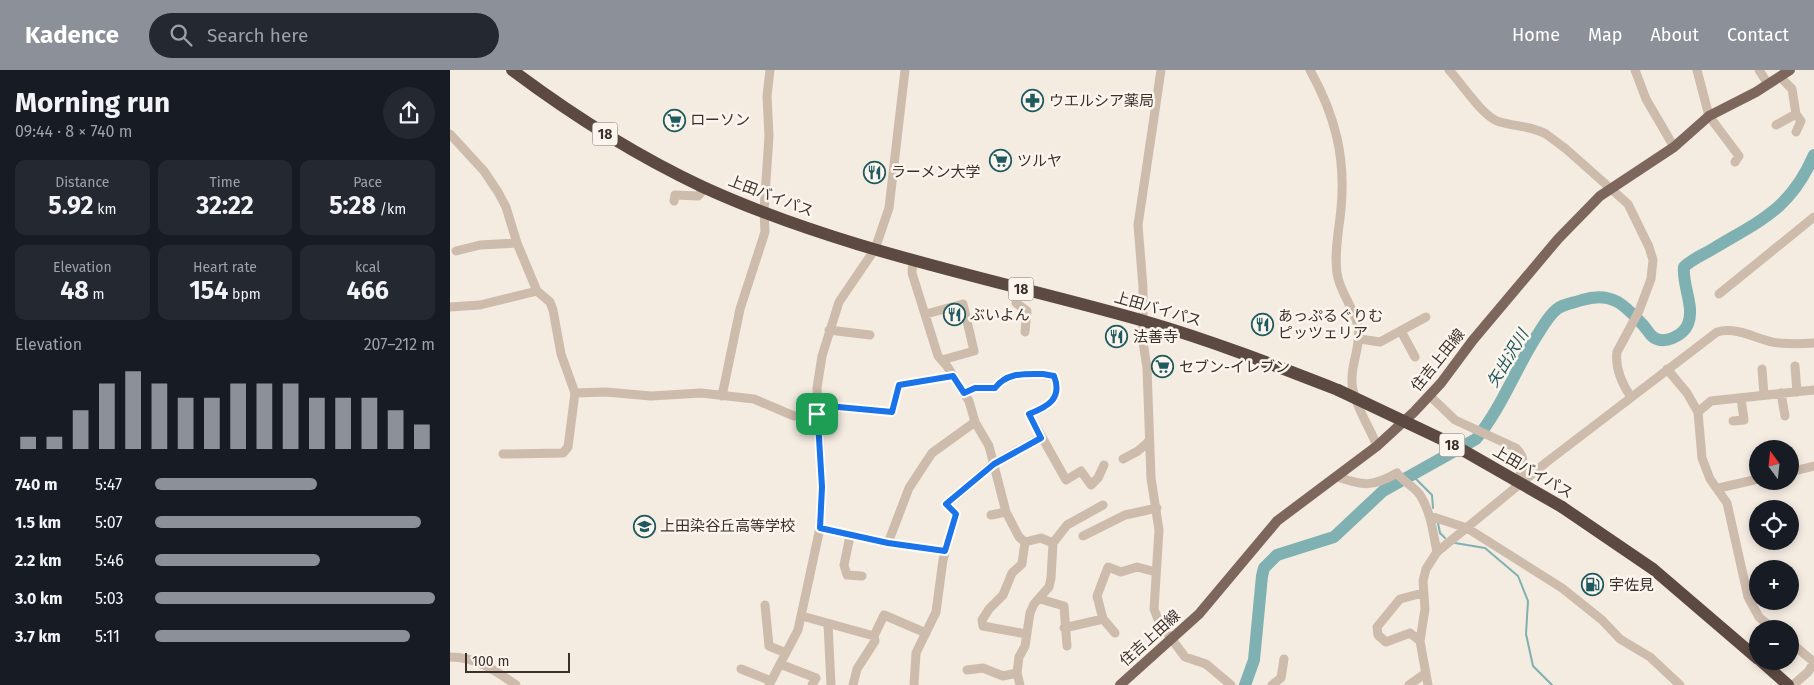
<!DOCTYPE html>
<meta charset="utf-8">
<style>
:root{--surface:#171b24;--page:#242831;--text:#f1f3f6;--muted:#9ea1a6;--accent:#8c9099}
body{margin:0;font-family:"Fira Sans","Noto Sans JP",sans-serif;background:var(--page);color:var(--text);height:100vh;display:flex;flex-direction:column;font-size:19px;white-space:nowrap}
*{box-sizing:border-box;margin:0}
p{font-size:16px;color:var(--muted)}
.icon{flex:none;width:28px;height:28px;fill:none;stroke:currentColor;stroke-width:2;stroke-linecap:round;stroke-linejoin:round}
.map{position:relative;flex:1;overflow:hidden}
.details{display:flex;flex-direction:column;background:var(--surface);width:450px}
.details>*{flex:none}
.needle{width:32px;rotate:345deg}
.fabs{position:absolute;left:1299px;top:370px;display:grid;gap:10px}
.fabs a{display:grid;place-items:center;width:50px;height:50px;border-radius:50%;background:var(--surface);box-shadow:0 2px 8px #0003;font-size:25px}
.scale{position:absolute;left:15px;bottom:12px;width:105px;box-sizing:border-box;padding-left:5px;border:2px solid #3b302b;border-top:0;font-size:14px;line-height:18px;white-space:nowrap;color:#3b302b;-webkit-text-stroke:4px #fbf5ee;paint-order:stroke}
.pin{position:absolute;display:grid;place-items:center;width:42px;height:42px;color:#fff;margin:-21px;border-radius:10px;box-shadow:0 2px 8px #0006}
.round{display:grid;place-items:center;flex:none;width:52px;height:52px;border-radius:26px;background:var(--page)}
.overview{display:flex;align-items:center;justify-content:space-between;height:85px;padding:0 15px}
h1{font-size:28px;font-weight:700;line-height:38px}
.stats{display:grid;grid-template-columns:repeat(3,1fr);gap:8px;height:85px;padding:5px 15px}
.stats div{display:grid;align-content:center;border-radius:10px;background:var(--page);text-align:center}
.stats b{font-size:25px;font-weight:700}
.stats small{font-size:14px;font-weight:400}
.stats p{font-size:14px}
.chart{height:140px;padding:10px 15px}
.chart p{display:flex;justify-content:space-between}
.chart svg{width:100%;height:90px;margin-top:5px;stroke:var(--accent);stroke-width:6}
ul{padding:0 15px;list-style:none;font-size:16px}
li{display:grid;grid-template-columns:80px 60px 1fr;align-items:center;height:38px}
li i{height:12px;border-radius:6px;background:var(--accent)}
header{display:flex;align-items:center;gap:30px;box-sizing:border-box;height:70px;padding:0 25px;background:var(--accent);color:#fff}
header strong{font-size:24px}
nav{display:flex;gap:28px;margin-inline-start:auto;font-size:18px}
.search{width:350px;height:45px;background:var(--page);display:flex;align-items:center;gap:12px;box-sizing:border-box;padding:0 18px;border-radius:28px;color:var(--muted);font-size:19px}
main{display:flex;flex:1;min-height:0}
.map>svg:first-child{display:block}
.lines{fill:none;stroke-linecap:round;stroke-linejoin:round}
.stream{stroke:#7fb0b2;stroke-width:2}
.river{stroke:#7fb0b2;stroke-width:12}
.minor{stroke:#cdbbac;stroke-width:9}
.major{stroke:#7d675c;stroke-width:10}
.highway{stroke:#5c4a42;stroke-width:12}
.highway-bridge{stroke:#5c4a42;stroke-width:12}
.route-casing{stroke:#fff;stroke-width:10}
.route{stroke:#1a73e8;stroke-width:6}
.labels{text-anchor:middle;stroke-width:5;stroke-linejoin:round;paint-order:stroke}
.shield{fill:#fbf5ee;stroke:#756b66;stroke-width:1}
.shield-label{font-size:14px;font-weight:bold;fill:#3b302b}
.poi-label{font-size:15px;fill:#3b302b;stroke:#fbf5ee;text-anchor:start}
.street-label{font-size:15px;fill:#3b302b;stroke:#fbf5ee}
.water-label{font-size:16px;font-style:italic;fill:#1f5a5e;stroke:#fbf5ee}
</style>
<header>
<strong>Kadence</strong>
<div class="search"><svg class="icon" aria-label="search" viewBox="0 0 24 24"><circle cx="10" cy="10" r="6"/><path d="M15 15l6 6"/></svg>Search here</div>
<nav><a>Home</a><a>Map</a><a>About</a><a>Contact</a></nav>
</header>
<main>
<section class="details">
<div class="overview"><div><h1>Morning run</h1><p>09:44 · 8 × 740 m</p></div><a class="round"><svg class="icon" aria-label="share" viewBox="0 0 24 24"><path d="M12 15V3M7 8l5-5 5 5M5 13v7h14v-7"/></svg></a></div>
<div class="stats">
<div><p>Distance</p><b>5.92<small> km</small></b></div>
<div><p>Time</p><b>32:22</b></div>
<div><p>Pace</p><b>5:28<small> /km</small></b></div>
</div>
<div class="stats">
<div><p>Elevation</p><b>48<small> m</small></b></div>
<div><p>Heart rate</p><b>154<small> bpm</small></b></div>
<div><p>kcal</p><b>466</b></div>
</div>
<div class="chart"><p><span>Elevation</span>207–212 m</p>
<svg viewBox="0 0 160 44" preserveAspectRatio="none"><path d="M5 44V38M15 44V38M25 44V25M35 44V12M45 44V6M55 44V12M65 44V19M75 44V19M85 44V12M95 44V12M105 44V12M115 44V19M125 44V19M135 44V19M145 44V25M155 44V32"/></svg>
</div>
<ul>
<li><b>740 m</b>5:47<i style="width:58%"></i></li>
<li><b>1.5 km</b>5:07<i style="width:95%"></i></li>
<li><b>2.2 km</b>5:46<i style="width:59%"></i></li>
<li><b>3.0 km</b>5:03<i style="width:100%"></i></li>
<li><b>3.7 km</b>5:11<i style="width:91%"></i></li>
</ul>
</section>
<div class="map">
<svg width="1364" height="615" viewBox="0 0 1364 615">
<rect width="100%" height="100%" fill="#f4ebe1"/>
<g class="lines">
<path class="stream" d="M963 406 982 425 983 438
M988 453 990 463 995 468
M1005 473 1035 478 1068 506 1078 531 1076 564 1083 596 1102 615"/>
<path class="river" d="M795 615 804 590 812 506 814 498 827 485 884 467 933 421 1026 369C1051 339 1065 300 1086 267 1092 258 1098 246 1107 239 1113 234 1124 233 1132 230 1161 221 1174 234 1193 255 1197 259 1199 264 1203 267 1214 275 1233 266 1238 254 1245 237 1232 215 1234 197 1243 188 1255 184 1266 177 1313 149 1341 138 1364 85"/>
<path class="minor" d="M711 0 688 155 693 217V272L697 298 701 408 709 460 704 539 709 552 735 587 756 594 781 615
M860 0C885 45 896 87 891 139 889 160 884 182 887 203 889 221 904 238 908 256 912 277 898 298 903 320 907 339 920 358 927 376
M999 0C1012 14 1031 44 1047 51 1064 57 1080 55 1096 64L1116 79 1178 134 1199 177 1203 190 1201 209 1189 241 1167 282C1165 298 1172 314 1181 327
M1185 0 1196 29 1224 77
M1247 0 1259 46 1289 86 1285 92
M1309 0 1318 14
M1326 55 1346 44 1342 19 1330 7
M1346 62 1351 51 1346 44
M0 64 34 101 48 122 56 137 67 173 87 221 100 232 103 240 111 284 125 323 118 377 113 383 53 384
M224 131 225 125 248 126 255 118
M6 181 30 175 67 173
M463 190 462 203 488 286 497 296 519 331 525 352 539 376 556 442 569 467 575 472 572 494 562 503 553 525 539 539 532 550 533 556 576 564
M566 217V233L577 241 575 262
M1269 224 1364 147
M0 237 30 235 87 221
M476 244 513 234 524 281 492 290
M379 260 420 265
M951 261 965 287
M910 269 930 272 976 247
M1345 296 1347 322
M1217 299 1237 323 1248 342 1252 388 1260 409 1277 433 1298 527 1309 547 1323 559
M1312 299 1314 325
M125 323 156 322 201 326 251 323 304 329 344 346 367 344
M514 323 525 318H545C558 301 584 302 604 307 613 329 597 337 579 344L616 410 631 401 641 415 648 408 654 395
M1331 323 1335 346
M272 326 290 239 315 162 314 141 319 66 317 26 320 0
M980 326 1005 350 1066 378C1079 390 1071 402 1065 417
M367 335 442 342 449 315 503 306
M1248 342 1261 331 1364 320
M1283 351 1294 350 1291 328
M673 389 688 381 698 372
M1340 402 1364 396
M888 407C913 416 923 417 947 403 953 412 964 416 970 425 981 442 983 463 987 482
M1269 418 1308 409
M541 445 556 442
M980 446 1017 458 1112 518 1152 550 1170 569 1200 587 1230 615
M370 458 438 473 495 481
M400 466 394 495 397 505 412 506
M633 466 675 445 707 438
M575 472 591 468 603 473
M438 473 459 418 482 383 525 352
M590 529 614 536 617 576
M315 535 319 576 336 583
M352 546 424 566
M653 549 665 563
M378 554 381 615
M614 558 653 549 647 526 658 497 671 502 687 497 706 502
M970 571 960 563 936 572 928 565 927 557 950 529 973 523
M1340 572 1364 592 1358 602 1343 615
M0 587C26 587 45 600 66 615
M330 594 366 608 362 615
M291 599 321 611
M517 600 533 598 553 606 567 603
M319 615 348 560 370 458 372 417 367 318 372 286 389 232 425 179 439 138 455 0
M403 615 407 599 425 571 424 566 434 545 476 563
M464 615 466 583 486 542 493 490 506 444 497 434 543 394 591 367
M570 615 567 603 569 587 575 576 580 543 584 534 599 517 601 508 603 473 617 455 653 435
M822 615 831 608 834 589
M959 615 976 603
M978 615 970 571 975 539 973 511 976 499 987 482 1098 391 1267 262C1289 256 1309 271 1328 273 1340 274 1352 274 1364 273"/>
<path class="major" d="M670 615 749 544 827 451 927 376 964 342 991 313 1023 270 1108 169 1150 126 1224 77 1259 46 1306 22 1340 0"/>
<path class="highway" d="M62 0C122 45 185 85 253 117 393 181 546 209 694 251 760 270 824 295 888 320
M1112 437 1203 499 1308 589
M1311 591 1338 615"/>
<path class="highway-bridge" d="M888 320 1002 374 1112 437"/>
</g>
<g class="lines">
<defs>
<path id="route" d="M593 304 604 306C613 329 597 337 579 344L591 368 544 394 496 434 506 444 495 481 438 473 370 458 372 417 367 335 442 342 449 315 503 306 514 323 525 318H545C557 302 575 304 593 304Z"/>
</defs>
<use href="#route" class="route-casing"/>
<use href="#route" class="route"/>
</g>
<defs>
<symbol id="pharmacy-ring" viewBox="-11 -11 22 22"><circle r="9.5" fill="#fbf5ee" stroke="#1f5a5e" stroke-width="1.5"/><path d="M-2-6h4v4h4v4h-4v4h-4v-4h-4v-4h4Z" fill="#1f5a5e"/></symbol>
<symbol id="supermarket-ring" viewBox="-11 -11 22 22"><circle r="9.5" fill="#fbf5ee" stroke="#1f5a5e" stroke-width="1.5"/><path d="M-6-5.5h2.5l.6 2H6L4.5 2H-2.5L-4.4-4H-6ZM-1.5 3.2a1.3 1.3 0 1 0 .1 0ZM3 3.2a1.3 1.3 0 1 0 .1 0Z" fill="#1f5a5e"/></symbol>
<symbol id="restaurant-ring" viewBox="-11 -11 22 22"><circle r="9.5" fill="#fbf5ee" stroke="#1f5a5e" stroke-width="1.5"/><path d="M-5-6h1v4h1v-4h1v4h1v-4h1v5L-1.5 .5V6h-2V.5L-5-1ZM5-6V6H3V1.5H1.5Q1.5-4 5-6Z" fill="#1f5a5e"/></symbol>
<symbol id="school-ring" viewBox="-11 -11 22 22"><circle r="9.5" fill="#fbf5ee" stroke="#1f5a5e" stroke-width="1.5"/><path d="M0-5L7-2L0 1L-7-2ZM-4 1L0 2.5L4 1V4Q0 6-4 4Z" fill="#1f5a5e"/></symbol>
<symbol id="fuel-ring" viewBox="-11 -11 22 22"><circle r="9.5" fill="#fbf5ee" stroke="#1f5a5e" stroke-width="1.5"/><path d="M-5.5-6h7V0h2V4h1.3V-2.5L3-4.5l.8-.8L6-3V5H2.5V1h-1V6h-7ZM-4.2-4.7v3.2H.2V-4.7Z" fill="#1f5a5e"/></symbol>
</defs>
<g fill-rule="evenodd">
<use href="#pharmacy-ring" x="570" y="18" width="25" height="25"/>
<use href="#supermarket-ring" x="212" y="38" width="25" height="25"/>
<use href="#supermarket-ring" x="538" y="78" width="25" height="25"/>
<use href="#restaurant-ring" x="412" y="90" width="25" height="25"/>
<use href="#restaurant-ring" x="492" y="232" width="25" height="25"/>
<use href="#restaurant-ring" x="800" y="242" width="25" height="25"/>
<use href="#restaurant-ring" x="654" y="254" width="25" height="25"/>
<use href="#supermarket-ring" x="700" y="284" width="25" height="25"/>
<use href="#school-ring" x="182" y="444" width="25" height="25"/>
<use href="#fuel-ring" x="1130" y="502" width="25" height="25"/>
</g>
<g class="labels">
<g class="shield">
<rect x="142.5" y="52.5" width="25" height="23" rx="4"/>
<rect x="558.5" y="207.5" width="25" height="23" rx="4"/>
<rect x="989.5" y="363.5" width="25" height="23" rx="4"/>
</g>
<g class="shield-label">
<text x="155" y="69">18</text>
<text x="571" y="224">18</text>
<text x="1002" y="380">18</text>
</g>
<g class="poi-label">
<text x="599" y="36">ウエルシア薬局</text>
<text x="240" y="55">ローソン</text>
<text x="567" y="96">ツルヤ</text>
<text x="441" y="107">ラーメン大学</text>
<text x="520" y="250">ぶいよん</text>
<text x="828" y="251">あっぷるぐりむ<tspan x="828" dy="17">ピッツェリア</tspan></text>
<text x="683" y="272">法善寺</text>
<text x="729" y="302">セブン-イレブン</text>
<text x="210" y="461">上田染谷丘高等学校</text>
<text x="1159" y="520">宇佐見</text>
</g>
<g class="street-label">
<text transform="translate(321 126) rotate(21)" y="5">上田バイパス</text>
<text transform="translate(708 239) rotate(16)" y="5">上田バイパス</text>
<text transform="translate(988 290) rotate(-51)" y="5">住吉上田線</text>
<text transform="translate(1083 402) rotate(30)" y="5">上田バイパス</text>
<text transform="translate(700 568) rotate(-42)" y="5">住吉上田線</text>
</g>
<g class="water-label">
<text transform="translate(1057 288) rotate(-59)" y="6">矢出沢川</text>
</g>
</g>
</svg>
<div class="fabs">
<a><svg class="needle" viewBox="-14 -14 28 28"><path d="M0-13l5 13h-10z" fill="#e53935"/><path d="M0 13l5-13h-10z" fill="#9ea1a6"/></svg></a>
<a><svg class="icon" aria-label="locate" viewBox="0 0 24 24"><circle cx="12" cy="12" r="6"/><path d="M12 2v4M12 18v4M2 12h4M18 12h4"/></svg></a>
<a>+</a>
<a>−</a>
</div>
<div class="scale">100 m</div>
<div class="pin" style="left:367px;top:344px;background:#1e9e55"><svg class="icon" aria-label="arrive" viewBox="0 0 24 24"><path d="M6 21V4h12l-3 4 3 4H6"/></svg></div>
</div>
</main>
